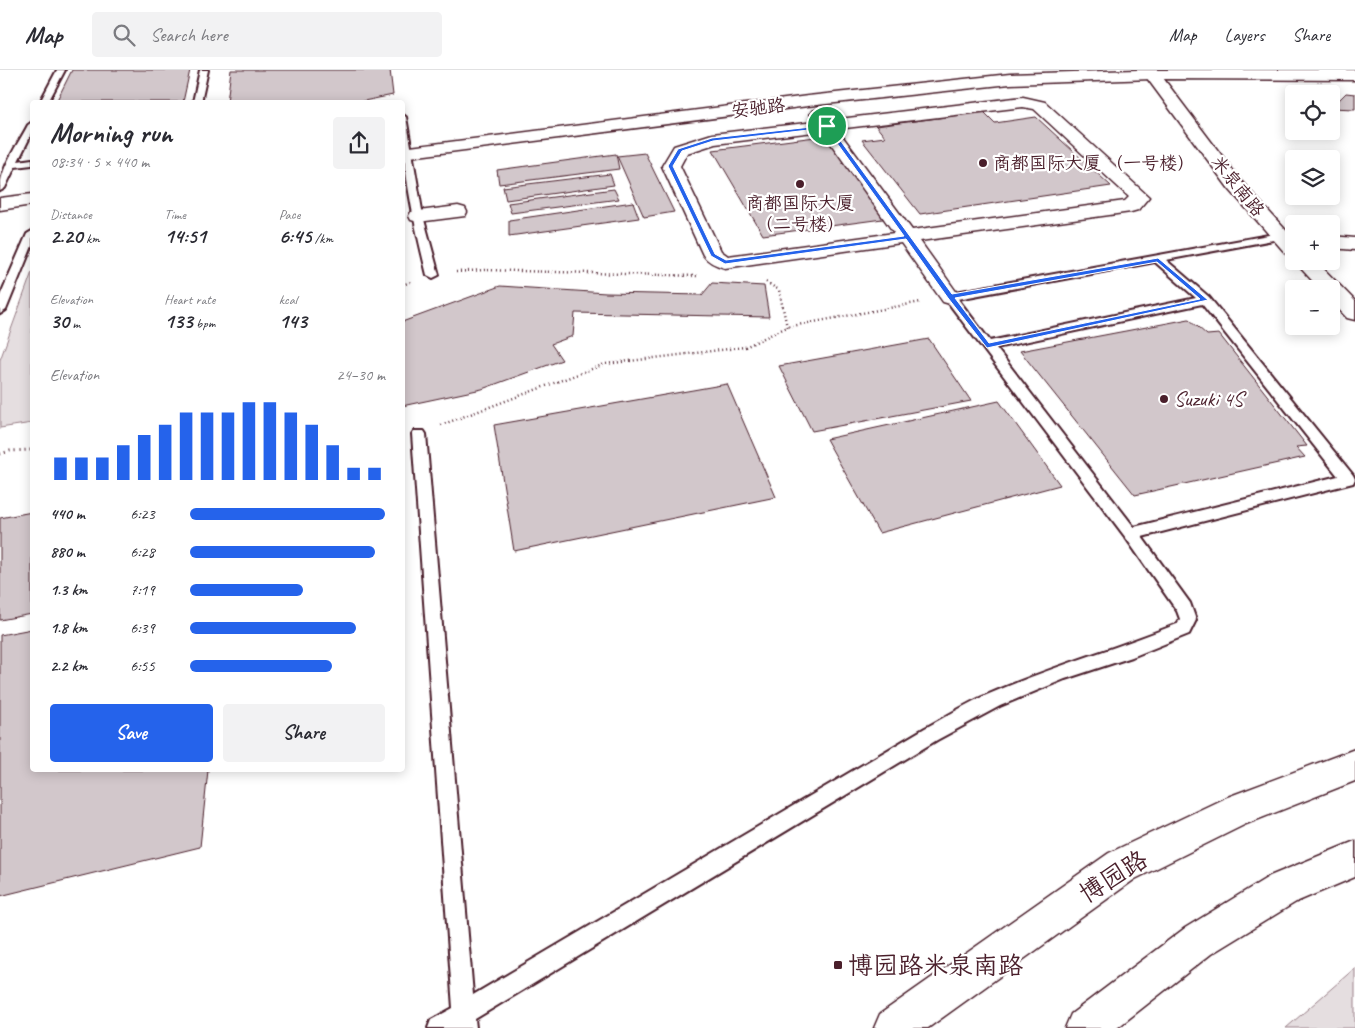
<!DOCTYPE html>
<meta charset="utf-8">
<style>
:root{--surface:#fff;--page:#f2f2f3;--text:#2b2b33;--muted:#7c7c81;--line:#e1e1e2;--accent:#2563eb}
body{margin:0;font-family:Caveat,"LXGW WenKai TC",sans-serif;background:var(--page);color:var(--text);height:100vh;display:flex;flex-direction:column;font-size:19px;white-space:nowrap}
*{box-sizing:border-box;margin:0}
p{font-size:16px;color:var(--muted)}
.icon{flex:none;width:28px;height:28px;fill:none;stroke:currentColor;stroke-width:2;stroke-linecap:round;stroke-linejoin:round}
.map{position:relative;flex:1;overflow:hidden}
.sheet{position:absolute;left:30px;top:30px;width:375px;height:672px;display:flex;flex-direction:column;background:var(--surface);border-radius:5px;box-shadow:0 2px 12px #0003}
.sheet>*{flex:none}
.buttons{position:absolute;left:1285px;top:15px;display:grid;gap:10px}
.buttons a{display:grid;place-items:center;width:55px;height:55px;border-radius:5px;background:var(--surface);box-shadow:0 2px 12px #0003;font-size:25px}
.pin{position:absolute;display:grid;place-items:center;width:42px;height:42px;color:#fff;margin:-21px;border:2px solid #fff;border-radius:50%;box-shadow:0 1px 5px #0007}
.round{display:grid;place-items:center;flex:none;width:52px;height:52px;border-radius:5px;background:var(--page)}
.summary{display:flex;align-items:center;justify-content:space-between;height:85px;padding:0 20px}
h1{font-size:28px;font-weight:700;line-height:38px}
.metrics{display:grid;grid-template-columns:repeat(3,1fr);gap:8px;height:85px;padding:5px 20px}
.metrics div{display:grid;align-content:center}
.metrics b{font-size:21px;font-weight:700}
.metrics small{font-size:14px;font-weight:400}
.metrics p{font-size:14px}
.chart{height:140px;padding:10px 20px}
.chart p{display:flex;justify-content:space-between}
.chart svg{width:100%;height:90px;margin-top:5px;stroke:var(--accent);stroke-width:6}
.button{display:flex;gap:10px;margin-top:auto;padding:10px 20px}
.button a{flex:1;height:58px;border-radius:5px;background:var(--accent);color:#fff;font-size:20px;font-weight:700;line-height:58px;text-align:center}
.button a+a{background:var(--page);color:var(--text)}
ul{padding:0 20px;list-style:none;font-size:16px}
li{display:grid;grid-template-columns:80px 60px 1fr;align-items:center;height:38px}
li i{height:12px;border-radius:6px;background:var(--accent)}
header{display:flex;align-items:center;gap:30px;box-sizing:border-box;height:70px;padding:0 25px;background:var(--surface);border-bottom:1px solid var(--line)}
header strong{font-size:24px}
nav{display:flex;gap:28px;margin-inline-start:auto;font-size:18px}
.search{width:350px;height:45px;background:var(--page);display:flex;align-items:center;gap:12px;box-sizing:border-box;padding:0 18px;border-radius:5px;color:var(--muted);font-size:19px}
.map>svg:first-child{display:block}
.green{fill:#e5dee0;stroke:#987e86}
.building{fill:#d2c7cb;stroke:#4a1f2b}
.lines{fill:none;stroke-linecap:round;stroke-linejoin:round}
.service-casing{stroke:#4a1f2b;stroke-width:4}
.minor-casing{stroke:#4a1f2b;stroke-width:3}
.secondary-casing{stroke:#4a1f2b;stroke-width:3}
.primary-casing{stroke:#4a1f2b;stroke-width:3}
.path-far1{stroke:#4a1f2b;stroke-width:2.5;stroke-dasharray:1 3;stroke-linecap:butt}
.path{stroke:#4a1f2b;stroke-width:3;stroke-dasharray:1 4;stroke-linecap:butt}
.service{fill:#fff;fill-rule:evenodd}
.minor{fill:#fff;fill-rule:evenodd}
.secondary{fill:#fff;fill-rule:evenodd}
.primary{fill:#fff;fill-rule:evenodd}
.route{fill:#2563eb;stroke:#fff;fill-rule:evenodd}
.poi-dot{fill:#4a1f2b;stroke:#fff;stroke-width:2}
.labels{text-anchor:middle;stroke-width:4.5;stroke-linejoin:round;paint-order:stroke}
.far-street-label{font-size:18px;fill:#4a1f2b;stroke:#fff}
.far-poi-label{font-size:18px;fill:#4a1f2b;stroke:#fff;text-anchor:start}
.poi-label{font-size:21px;fill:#4a1f2b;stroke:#fff;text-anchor:start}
.near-street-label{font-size:25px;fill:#4a1f2b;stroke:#fff}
.near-poi-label{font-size:25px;fill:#4a1f2b;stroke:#fff;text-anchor:start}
</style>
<header>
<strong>Map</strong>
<div class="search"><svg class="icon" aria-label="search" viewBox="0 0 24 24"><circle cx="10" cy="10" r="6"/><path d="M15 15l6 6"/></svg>Search here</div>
<nav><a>Map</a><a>Layers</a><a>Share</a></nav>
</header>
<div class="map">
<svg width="1355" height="958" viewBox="0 0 1355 958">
<rect width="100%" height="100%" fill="#fff"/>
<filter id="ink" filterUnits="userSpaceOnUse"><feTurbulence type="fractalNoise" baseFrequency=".02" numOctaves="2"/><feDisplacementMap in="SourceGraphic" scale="10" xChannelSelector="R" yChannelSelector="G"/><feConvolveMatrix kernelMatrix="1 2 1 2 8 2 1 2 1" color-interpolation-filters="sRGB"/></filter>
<g filter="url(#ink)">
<path class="green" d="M32 202V353L0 358V290Z
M1355 898V958H1286Z"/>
<path class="building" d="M72 0H190L183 32H56Z
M231 0H390L393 25 359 32H227Z
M1346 23 1355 24V39L1331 38Z
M984 42 995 53 1036 47 1111 116 920 144 862 70 885 67 876 56Z
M831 65 890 148 763 165 713 80Z
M645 83 674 142 644 147 617 86Z
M616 84 619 99 499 114 497 100Z
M610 104 614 115 506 130 503 117Z
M614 119 619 129 511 143 508 133Z
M633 132 639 148 509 166V150Z
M712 213 764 216 769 247 575 243 573 266 551 274 562 290 482 319 402 336V252L500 216 606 223 702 225Z
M1189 249 1207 265 1219 264 1307 376 1296 377 1305 387 1135 425 1020 281Z
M929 269 971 331 812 361 779 296Z
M727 314 776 427 514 481 494 355Z
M999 331 1060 415 879 463 826 369Z
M32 442V544L0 550V448Z
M32 559V700H208L200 777 0 826V565Z"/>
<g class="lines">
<defs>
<path id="service" d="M57 0H65L48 32H40Z
M200 0H208L201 32H193Z
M402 44 406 47 423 146 439 205 433 208 427 205C414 152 402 100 402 44Z
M32 52V63L18 91 32 89V95L15 97 5 118 0 121C0 98 17 76 28 55Z
M32 161V176L6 240 0 244V226L27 164Z
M1280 163 1284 164 1285 166 1284 168 1166 190 1209 227 1353 405 1355 409 1353 413 1142 467 1190 533 1196 550 1189 564 1132 587 1065 609 1000 636 937 670 475 949 476 958H428L431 950 453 938 412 364 414 361H424L426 364 473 925 925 658C946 647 967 633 989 624 1051 597 1115 579 1177 554L1180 549 1177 541 1126 468 944 227 950 223ZM1155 192 1196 228 990 271 958 229ZM1202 234 1338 406 1134 457 996 278Z"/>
<path id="minor" d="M1137 0H1355V10L1152 9 1010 14 808 36 402 88V78L808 26 1010 4Z
M1023 27 1045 32 1149 127 1138 140 1131 142 920 171 960 227 957 232 950 234 943 232 901 173 725 198C717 196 708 192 703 185L662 96 674 76 712 64 815 52 810 44 812 41C822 38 825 42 831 50ZM1023 37 1034 39 1129 127 1125 131 912 160 837 59ZM822 61 894 163 728 186 721 181 680 96 687 83 715 74Z
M32 124V135L0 140V128Z
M458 136 465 138 467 142 465 146 418 152 411 150 409 146 411 142Z
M1331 166 1355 168V180L1331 178Z"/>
<path id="secondary" d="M1141 0H1157L1241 111 1294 169V187L1287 185 1229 119Z
M1294 191H1316L1355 231V250L1347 248 1331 231V219H1320Z"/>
<path id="primary" d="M1355 679V711L1246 754 1135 809 928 958H874L880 944 1109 783 1225 728Z
M1355 771V807L1296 832 1211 884 1117 958H1065L1071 944 1185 858 1270 806Z"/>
</defs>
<use href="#service" class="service-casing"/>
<use href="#minor" class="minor-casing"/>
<use href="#secondary" class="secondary-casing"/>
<use href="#primary" class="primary-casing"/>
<path class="path-far1" d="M456 202 484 200 697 206
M766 212 779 220 787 257
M402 215 411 212
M441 355 605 294 745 277 787 257 921 232"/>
<path class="path" d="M0 384 10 381 32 380"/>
<use href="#service" class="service"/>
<use href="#minor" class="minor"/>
<use href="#secondary" class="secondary"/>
<use href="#primary" class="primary"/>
</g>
</g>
<path class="route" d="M829 55 952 224 1158 188 1208 230 987 278 948 228 906 169 725 194 711 186 668 96 678 79 712 68ZM826 58 904 166 726 190 715 184 673 96 682 81 713 71ZM1157 192 1200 229 989 273 955 228Z"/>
<g class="poi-dot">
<circle cx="983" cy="93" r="5"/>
<circle cx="800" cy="114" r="5"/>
<circle cx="1164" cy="329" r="5"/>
<rect x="833" y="890" width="10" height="10" rx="2.5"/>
</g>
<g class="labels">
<g class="far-street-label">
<text transform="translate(758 38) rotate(-7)" y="6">安驰路</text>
<text transform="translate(1238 116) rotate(51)" y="6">米泉南路</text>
</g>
<g class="far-poi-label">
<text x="993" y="99">商都国际大厦 （一号楼）</text>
<text x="800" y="139" text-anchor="middle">商都国际大厦<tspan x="800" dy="21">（二号楼）</tspan></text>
</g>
<g class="poi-label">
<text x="1174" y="336">Suzuki 4S</text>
</g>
<g class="near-street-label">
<text transform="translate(1113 806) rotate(-32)" y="9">博园路</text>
</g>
<g class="near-poi-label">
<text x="848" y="904">博园路米泉南路</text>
</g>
</g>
</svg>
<div class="buttons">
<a><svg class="icon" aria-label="locate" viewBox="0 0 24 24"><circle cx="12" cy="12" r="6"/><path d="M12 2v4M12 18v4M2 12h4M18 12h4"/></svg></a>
<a><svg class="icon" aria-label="layers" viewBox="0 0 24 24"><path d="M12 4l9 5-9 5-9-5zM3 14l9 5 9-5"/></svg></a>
<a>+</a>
<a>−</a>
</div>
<div class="pin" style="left:827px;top:56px;background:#1e9e55"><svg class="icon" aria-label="arrive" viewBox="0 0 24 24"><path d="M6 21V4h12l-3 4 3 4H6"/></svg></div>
<section class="sheet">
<div class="summary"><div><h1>Morning run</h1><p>08:34 · 5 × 440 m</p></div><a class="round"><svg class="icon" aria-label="share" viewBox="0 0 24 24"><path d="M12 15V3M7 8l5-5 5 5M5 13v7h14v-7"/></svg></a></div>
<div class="metrics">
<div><p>Distance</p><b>2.20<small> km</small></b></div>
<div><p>Time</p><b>14:51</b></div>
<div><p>Pace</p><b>6:45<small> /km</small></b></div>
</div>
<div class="metrics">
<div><p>Elevation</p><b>30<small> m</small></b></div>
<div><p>Heart rate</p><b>133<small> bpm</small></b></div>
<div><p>kcal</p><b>143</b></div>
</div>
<div class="chart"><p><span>Elevation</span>24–30 m</p>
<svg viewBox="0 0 160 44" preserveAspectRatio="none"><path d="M5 44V33M15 44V33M25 44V33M35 44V27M45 44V22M55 44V17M65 44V11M75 44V11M85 44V11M95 44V6M105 44V6M115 44V11M125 44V17M135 44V27M145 44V38M155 44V38"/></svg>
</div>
<ul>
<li><b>440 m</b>6:23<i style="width:100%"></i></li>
<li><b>880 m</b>6:28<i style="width:95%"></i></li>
<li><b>1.3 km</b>7:19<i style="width:58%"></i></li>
<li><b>1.8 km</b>6:39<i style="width:85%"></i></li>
<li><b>2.2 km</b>6:55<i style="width:73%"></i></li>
</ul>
<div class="button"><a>Save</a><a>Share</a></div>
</section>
</div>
